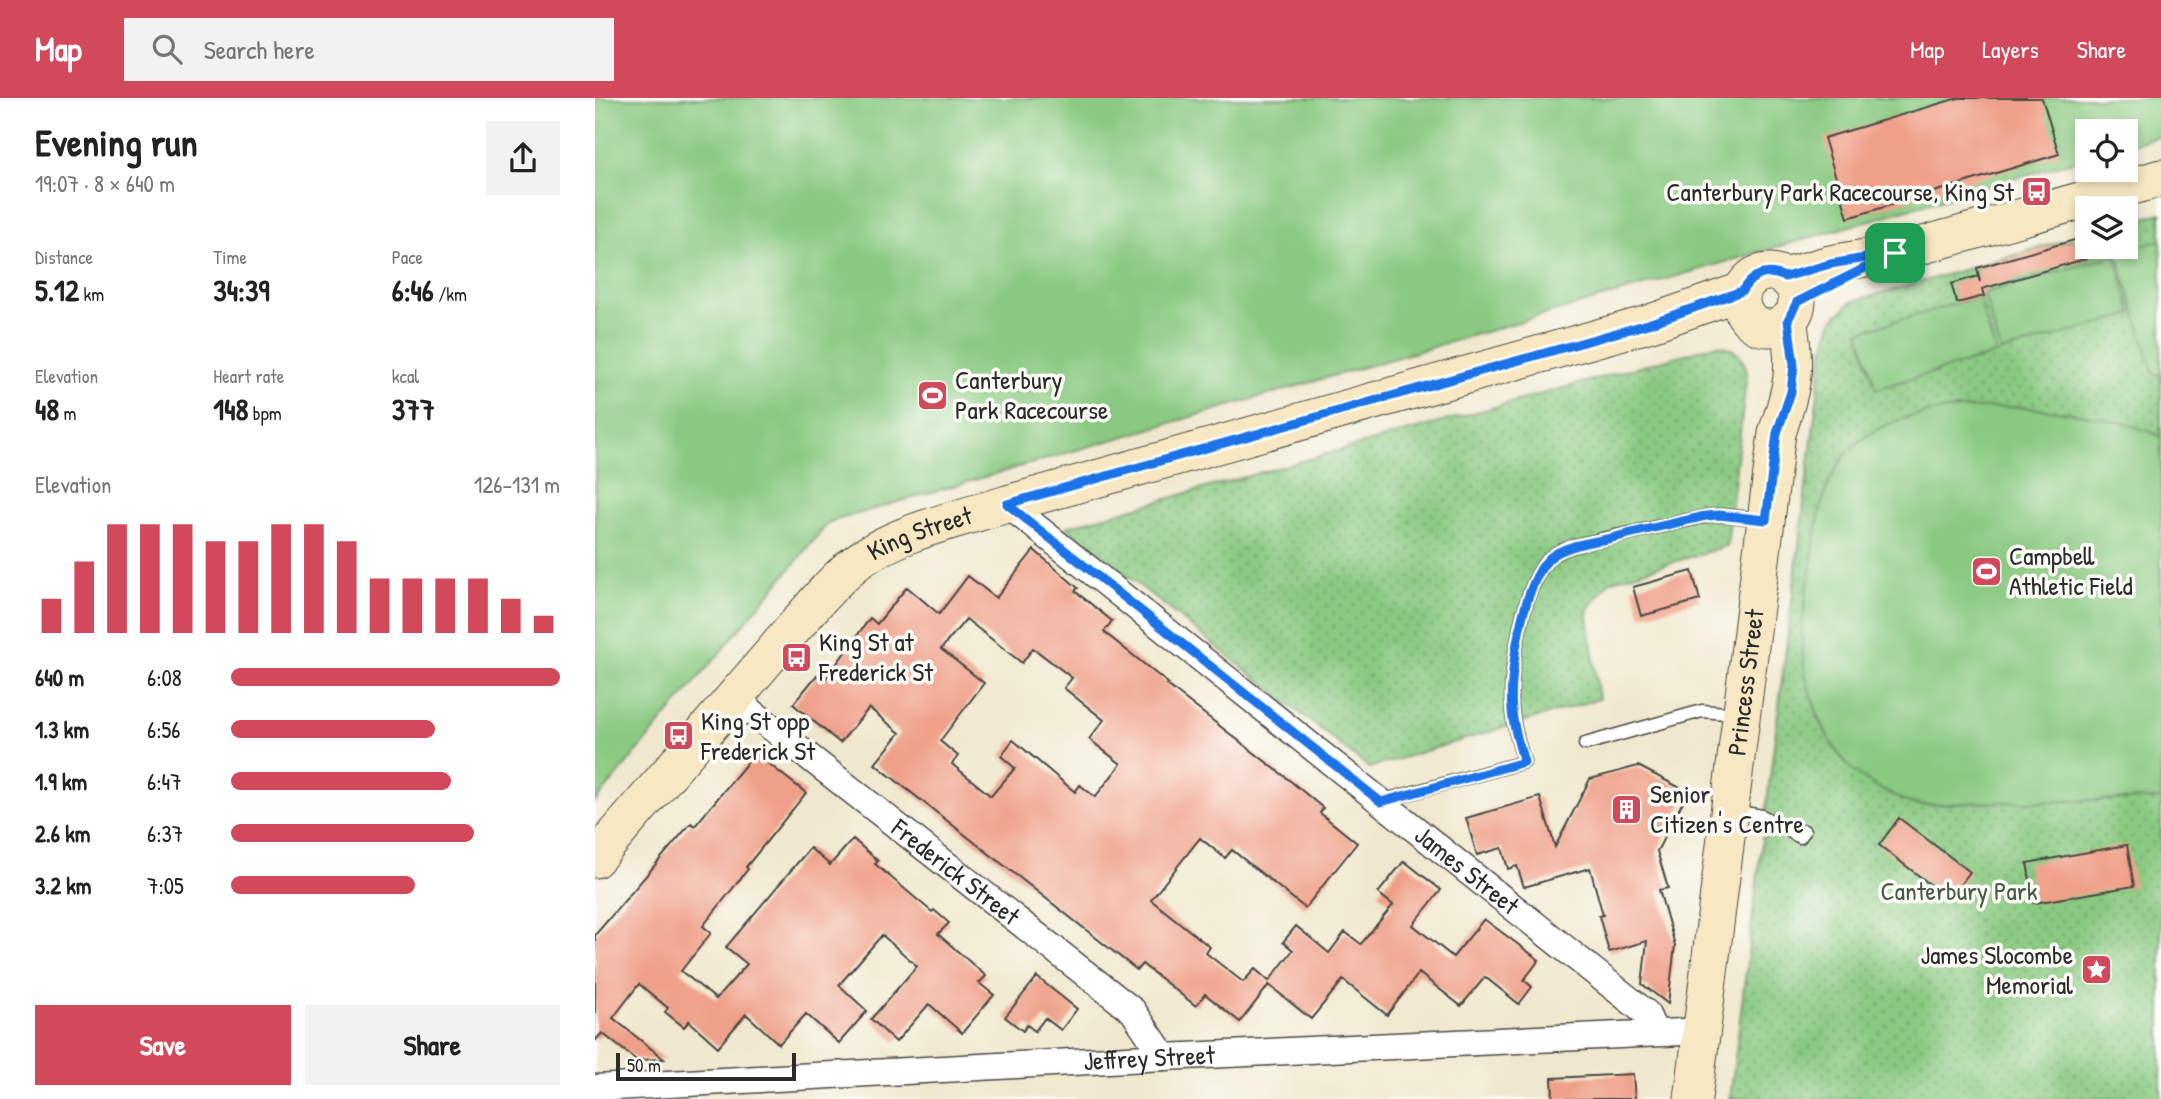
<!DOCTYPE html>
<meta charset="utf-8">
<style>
:root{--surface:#fff;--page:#f2f2f2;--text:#222;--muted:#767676;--accent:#d1495b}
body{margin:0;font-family:"Patrick Hand",sans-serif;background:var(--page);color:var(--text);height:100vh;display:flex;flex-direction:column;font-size:26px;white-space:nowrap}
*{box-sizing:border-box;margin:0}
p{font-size:23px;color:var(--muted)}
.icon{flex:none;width:38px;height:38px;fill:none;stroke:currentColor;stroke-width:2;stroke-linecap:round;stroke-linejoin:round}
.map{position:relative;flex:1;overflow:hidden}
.panel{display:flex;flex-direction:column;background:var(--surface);width:595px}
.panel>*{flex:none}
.buttons{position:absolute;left:1480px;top:21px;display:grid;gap:14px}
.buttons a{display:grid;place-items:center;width:63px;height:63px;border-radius:0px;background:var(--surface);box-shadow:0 4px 10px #0003;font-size:35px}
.scale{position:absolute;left:21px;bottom:18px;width:180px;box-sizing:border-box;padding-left:7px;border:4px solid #2b2b2b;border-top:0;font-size:19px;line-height:24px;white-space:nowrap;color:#2b2b2b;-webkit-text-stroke:5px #fdfcf7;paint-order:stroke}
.pin{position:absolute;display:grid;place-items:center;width:60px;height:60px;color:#fff;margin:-30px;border-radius:14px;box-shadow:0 4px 10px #0006}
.round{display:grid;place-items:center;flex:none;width:74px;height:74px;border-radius:0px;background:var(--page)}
.head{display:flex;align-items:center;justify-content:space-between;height:119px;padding:0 35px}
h1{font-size:38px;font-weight:800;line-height:52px}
.stats{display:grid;grid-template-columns:repeat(3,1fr);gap:10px;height:119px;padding:7px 35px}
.stats div{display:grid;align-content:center}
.stats b{font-size:30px;font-weight:800}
.stats small{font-size:19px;font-weight:400}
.stats p{font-size:19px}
.chart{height:196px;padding:14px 35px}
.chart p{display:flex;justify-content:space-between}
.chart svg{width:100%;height:126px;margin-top:7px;stroke:var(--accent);stroke-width:6}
.button{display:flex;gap:14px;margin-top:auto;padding:14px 35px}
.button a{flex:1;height:80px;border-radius:0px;background:var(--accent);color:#fff;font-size:28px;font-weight:800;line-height:80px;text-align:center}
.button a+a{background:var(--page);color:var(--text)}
ul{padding:0 35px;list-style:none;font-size:23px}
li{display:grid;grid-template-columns:112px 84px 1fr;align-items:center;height:52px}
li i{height:18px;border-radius:9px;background:var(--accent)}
header{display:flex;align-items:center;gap:42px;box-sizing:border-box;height:98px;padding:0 35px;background:var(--accent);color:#fff}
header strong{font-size:33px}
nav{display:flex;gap:38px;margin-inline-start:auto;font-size:24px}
.search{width:490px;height:63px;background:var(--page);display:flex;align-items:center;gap:18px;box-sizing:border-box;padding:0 24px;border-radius:0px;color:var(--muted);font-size:26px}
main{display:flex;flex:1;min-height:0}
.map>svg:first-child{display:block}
.park{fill:url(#park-dots);stroke:#5a7a56;stroke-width:2}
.garden{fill:#89c981;stroke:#5a7a56;stroke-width:2}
.building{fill:#efa089;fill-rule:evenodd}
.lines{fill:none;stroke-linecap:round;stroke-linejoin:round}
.lane-casing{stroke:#494743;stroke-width:15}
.street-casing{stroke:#494743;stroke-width:29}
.secondary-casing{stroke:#494743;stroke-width:39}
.lane{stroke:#fff;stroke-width:12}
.street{stroke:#fff;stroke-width:26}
.secondary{stroke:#f7e8c3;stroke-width:37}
.route-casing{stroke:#fff;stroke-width:14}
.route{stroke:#1a73e8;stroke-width:9}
.labels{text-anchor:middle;stroke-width:7;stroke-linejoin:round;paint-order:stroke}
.poi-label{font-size:26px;fill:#2b2b2b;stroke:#fdfcf7;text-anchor:start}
.street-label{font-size:26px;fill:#2b2b2b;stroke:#fdfcf7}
.park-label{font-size:26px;fill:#475a45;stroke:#fdfcf7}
</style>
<header>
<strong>Map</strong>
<div class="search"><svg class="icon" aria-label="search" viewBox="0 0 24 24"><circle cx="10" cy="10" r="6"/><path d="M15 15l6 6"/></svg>Search here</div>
<nav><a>Map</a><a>Layers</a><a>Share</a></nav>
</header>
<main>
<section class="panel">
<div class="head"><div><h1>Evening run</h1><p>19:07 · 8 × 640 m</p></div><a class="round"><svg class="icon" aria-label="share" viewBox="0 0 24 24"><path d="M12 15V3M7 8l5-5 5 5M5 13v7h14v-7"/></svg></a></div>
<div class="stats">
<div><p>Distance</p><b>5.12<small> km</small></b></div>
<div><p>Time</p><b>34:39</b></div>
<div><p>Pace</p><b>6:46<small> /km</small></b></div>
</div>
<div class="stats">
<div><p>Elevation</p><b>48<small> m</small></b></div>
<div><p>Heart rate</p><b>148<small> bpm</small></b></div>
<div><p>kcal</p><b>377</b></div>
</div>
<div class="chart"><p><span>Elevation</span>126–131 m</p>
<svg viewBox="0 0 160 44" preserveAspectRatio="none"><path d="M5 44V32M15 44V19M25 44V6M35 44V6M45 44V6M55 44V12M65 44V12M75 44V6M85 44V6M95 44V12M105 44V25M115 44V25M125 44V25M135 44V25M145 44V32M155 44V38"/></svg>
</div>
<ul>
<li><b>640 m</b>6:08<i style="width:100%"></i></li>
<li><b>1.3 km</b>6:56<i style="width:62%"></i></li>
<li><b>1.9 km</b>6:47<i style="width:67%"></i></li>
<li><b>2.6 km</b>6:37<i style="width:74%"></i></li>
<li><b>3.2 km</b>7:05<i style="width:56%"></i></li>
</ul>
<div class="button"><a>Save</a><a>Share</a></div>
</section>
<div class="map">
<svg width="1566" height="1001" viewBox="0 0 1566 1001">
<defs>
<pattern id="park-dots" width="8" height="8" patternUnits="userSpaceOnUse" patternTransform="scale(1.75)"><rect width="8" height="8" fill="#89c981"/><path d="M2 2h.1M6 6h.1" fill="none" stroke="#70a36a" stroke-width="1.8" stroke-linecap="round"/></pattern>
</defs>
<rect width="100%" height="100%" fill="#fdfcf7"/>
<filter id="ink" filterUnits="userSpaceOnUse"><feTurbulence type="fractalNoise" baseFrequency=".0143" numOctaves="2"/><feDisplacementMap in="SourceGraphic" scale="14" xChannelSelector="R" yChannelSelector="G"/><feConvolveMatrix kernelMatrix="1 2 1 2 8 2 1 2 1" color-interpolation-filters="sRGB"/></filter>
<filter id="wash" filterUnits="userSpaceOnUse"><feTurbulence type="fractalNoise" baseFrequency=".00686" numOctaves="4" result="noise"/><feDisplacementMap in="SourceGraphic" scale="28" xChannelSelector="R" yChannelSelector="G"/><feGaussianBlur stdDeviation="1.57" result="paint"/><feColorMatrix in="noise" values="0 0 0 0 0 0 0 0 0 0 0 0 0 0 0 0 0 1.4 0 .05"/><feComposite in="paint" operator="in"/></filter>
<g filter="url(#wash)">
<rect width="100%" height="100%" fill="#f0e8ce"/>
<path class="park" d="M1566 115V1001H1135L1228 253 1238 221 1256 204 1493 136V149H1531V125Z
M1122 247C1139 248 1148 258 1152 274L1132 448 1015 483 992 512 1004 601 774 670 471 429Z"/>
<path class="garden" d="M0 0H1566V38L1531 48V33H1493V59L234 424 0 704Z
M1566 142V276L1559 277 1522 155Z
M1520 157 1537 216 1406 254 1389 195Z
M1384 199 1401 256 1281 291 1264 234Z
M1425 309C1475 314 1519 319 1566 338V701C1502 702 1439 704 1375 705 1359 705 1325 710 1312 704 1297 697 1278 688 1265 678 1228 650 1205 580 1207 535 1208 510 1214 485 1217 461 1222 424 1227 382 1255 352 1297 308 1369 310 1425 309Z"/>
<g id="blocks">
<path class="building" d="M1363 0H1447L1464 56 1253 120 1229 40Z
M1493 138V160L1387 191 1389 198 1362 205 1356 186 1383 178 1385 184 1382 170Z
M439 452 483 490 480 493 517 523 509 534 574 586 572 587 693 681 728 710 725 715 762 745 710 810 637 752 630 760 605 740 556 802 615 849 611 855 648 884 660 871 674 883 698 852 688 844 701 828 734 855 750 834 766 846 798 807 783 795 809 763 846 792 818 827 858 859 889 821 944 862 929 882 937 889 924 906 890 879 866 908 824 875 792 917 748 882 716 921 674 887 645 924 610 896 601 908 547 866 542 872 280 666 305 635 274 610 245 645 198 606 222 577 229 583 275 520 282 526 312 489 344 516 373 478 401 500ZM371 521 427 565 438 550 477 580 469 590 509 622 494 641 526 666 500 699 485 687 480 694 418 642 406 658 420 670 396 698 357 666 363 658 345 643 389 585 346 551Z
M1097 473 1105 502 1046 518 1038 489Z
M160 655 211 695 151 769 153 771 108 828 116 835 86 873 121 901 152 866 131 849 215 750 235 767 258 741 283 763 280 766 337 814 339 812 354 825 343 836 391 878 384 885 399 897 367 935 334 906 301 944 276 921 322 868 287 837 244 887 272 913 244 945 211 916 184 946 151 916 123 949 94 923 89 929 70 914 73 910 44 886 18 920 69 961 41 962 7 935 0 943V837L96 725 100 728Z
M1043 668 1093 694 1062 753 1073 790 1064 792 1080 847 1073 906 1047 886 1052 843 1014 854 1004 818 1008 817 995 770 929 789 922 768 913 771 907 750 882 757 871 720 945 699 960 749 995 681Z
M1304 720 1375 774 1354 801 1284 747Z
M1532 747 1539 788 1439 805 1432 765Z
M442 879 482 911 466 932 450 920 440 933 432 927 428 933 410 919Z
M1038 976 1040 1001H958L957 980Z"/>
</g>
</g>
<g filter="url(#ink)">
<use href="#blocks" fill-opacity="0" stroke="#494743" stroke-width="2"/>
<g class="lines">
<defs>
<path id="lane" d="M990 646 1107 613 1143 616
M787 703 929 664C924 646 918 629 917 611 913 577 929 474 960 456 977 446 998 444 1017 439 1049 432 1080 425 1112 418L1124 417 1167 421
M1138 713 1167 718 1205 739 1209 733"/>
<g id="street">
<path id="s1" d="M412 406 1051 915 1060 935"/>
<path id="s2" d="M139 600 538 913 569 959"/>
<path id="s3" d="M0 990 569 959 1108 933"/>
</g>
<g id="secondary">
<circle cx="1174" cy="202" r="28"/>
<path d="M1190 179 1235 166 1300 155 1566 80"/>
<path id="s4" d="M0 761 222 503C233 491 244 478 257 468 296 435 364 421 412 406L1053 226 1147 193"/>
<path id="s5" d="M1098 1001 1182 335C1198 288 1202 271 1193 222"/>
</g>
</defs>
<use href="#lane" class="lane-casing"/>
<use href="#street" class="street-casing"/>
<use href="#secondary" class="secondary-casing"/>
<use href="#lane" class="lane"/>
<use href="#street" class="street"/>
<use href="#secondary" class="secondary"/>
</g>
</g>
<g class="lines" filter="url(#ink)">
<defs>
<path id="route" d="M1300 155 1202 204 1193 222 1199 267 1196 294 1182 335 1171 422 1124 417 1111 418C1080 425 1048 432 1017 440 998 444 977 446 960 456 929 474 913 577 917 612 918 629 924 647 929 664L786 704 412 406 1053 226 1147 193C1157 176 1172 171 1190 179L1235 166Z"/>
</defs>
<use href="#route" class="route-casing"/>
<use href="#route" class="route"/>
</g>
<defs>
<symbol id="bus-square" viewBox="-11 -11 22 22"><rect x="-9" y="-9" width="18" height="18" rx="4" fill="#d1495b" stroke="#fdfcf7"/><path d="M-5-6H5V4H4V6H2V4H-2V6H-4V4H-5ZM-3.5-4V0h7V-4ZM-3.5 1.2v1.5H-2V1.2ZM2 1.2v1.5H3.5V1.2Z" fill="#fff"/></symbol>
<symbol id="stadium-square" viewBox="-11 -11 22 22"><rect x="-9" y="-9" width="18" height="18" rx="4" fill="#d1495b" stroke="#fdfcf7"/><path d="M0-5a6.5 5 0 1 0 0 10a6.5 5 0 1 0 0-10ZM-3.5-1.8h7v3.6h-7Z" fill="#fff"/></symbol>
<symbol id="building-square" viewBox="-11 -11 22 22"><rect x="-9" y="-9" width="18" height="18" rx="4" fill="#d1495b" stroke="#fdfcf7"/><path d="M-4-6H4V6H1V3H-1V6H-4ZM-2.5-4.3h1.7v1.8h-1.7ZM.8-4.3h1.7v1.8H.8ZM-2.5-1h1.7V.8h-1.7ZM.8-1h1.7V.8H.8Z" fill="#fff"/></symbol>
<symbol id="sight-square" viewBox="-11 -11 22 22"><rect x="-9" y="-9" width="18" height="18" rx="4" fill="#d1495b" stroke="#fdfcf7"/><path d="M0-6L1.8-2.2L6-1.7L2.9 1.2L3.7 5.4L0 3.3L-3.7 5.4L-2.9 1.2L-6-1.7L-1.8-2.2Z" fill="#fff"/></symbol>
</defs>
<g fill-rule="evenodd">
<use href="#bus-square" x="1424" y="76" width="35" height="35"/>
<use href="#stadium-square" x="320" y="280" width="35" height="35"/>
<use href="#stadium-square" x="1374" y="456" width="35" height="35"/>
<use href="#bus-square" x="184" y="542" width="35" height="35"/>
<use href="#bus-square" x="66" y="620" width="35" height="35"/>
<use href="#building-square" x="1014" y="694" width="35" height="35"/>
<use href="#sight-square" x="1484" y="854" width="35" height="35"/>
</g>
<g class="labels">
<g class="poi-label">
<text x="1419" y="103" text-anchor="end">Canterbury Park Racecourse, King St</text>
<text x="360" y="291">Canterbury<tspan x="360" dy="30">Park Racecourse</tspan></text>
<text x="1414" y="467">Campbell<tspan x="1414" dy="30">Athletic Field</tspan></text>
<text x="224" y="553">King St at<tspan x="224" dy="30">Frederick St</tspan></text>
<text x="106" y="632">King St opp<tspan x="106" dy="30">Frederick St</tspan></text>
<text x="1055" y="705">Senior<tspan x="1055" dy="30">Citizen's Centre</tspan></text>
<text x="1478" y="866" text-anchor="end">James Slocombe<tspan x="1478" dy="30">Memorial</tspan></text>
</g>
<g class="street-label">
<text dy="9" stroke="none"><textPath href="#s4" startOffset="466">King Street</textPath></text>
<text dy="9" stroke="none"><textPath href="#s5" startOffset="420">Princess Street</textPath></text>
<text dy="9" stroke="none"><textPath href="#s1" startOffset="588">James Street</textPath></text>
<text dy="9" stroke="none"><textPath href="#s2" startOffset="282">Frederick Street</textPath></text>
<text dy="9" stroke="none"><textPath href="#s3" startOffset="555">Jeffrey Street</textPath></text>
</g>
<g class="park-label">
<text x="1364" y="802">Canterbury Park</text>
</g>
</g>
</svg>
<div class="buttons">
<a><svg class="icon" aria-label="locate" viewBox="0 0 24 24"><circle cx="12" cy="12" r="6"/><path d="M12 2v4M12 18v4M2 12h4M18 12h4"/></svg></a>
<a><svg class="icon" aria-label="layers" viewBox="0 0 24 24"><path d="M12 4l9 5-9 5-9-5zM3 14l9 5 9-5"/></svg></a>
</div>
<div class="scale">50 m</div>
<div class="pin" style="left:1300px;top:155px;background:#1e9e55"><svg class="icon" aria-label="arrive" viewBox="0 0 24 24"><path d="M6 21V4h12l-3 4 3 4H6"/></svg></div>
</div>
</main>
